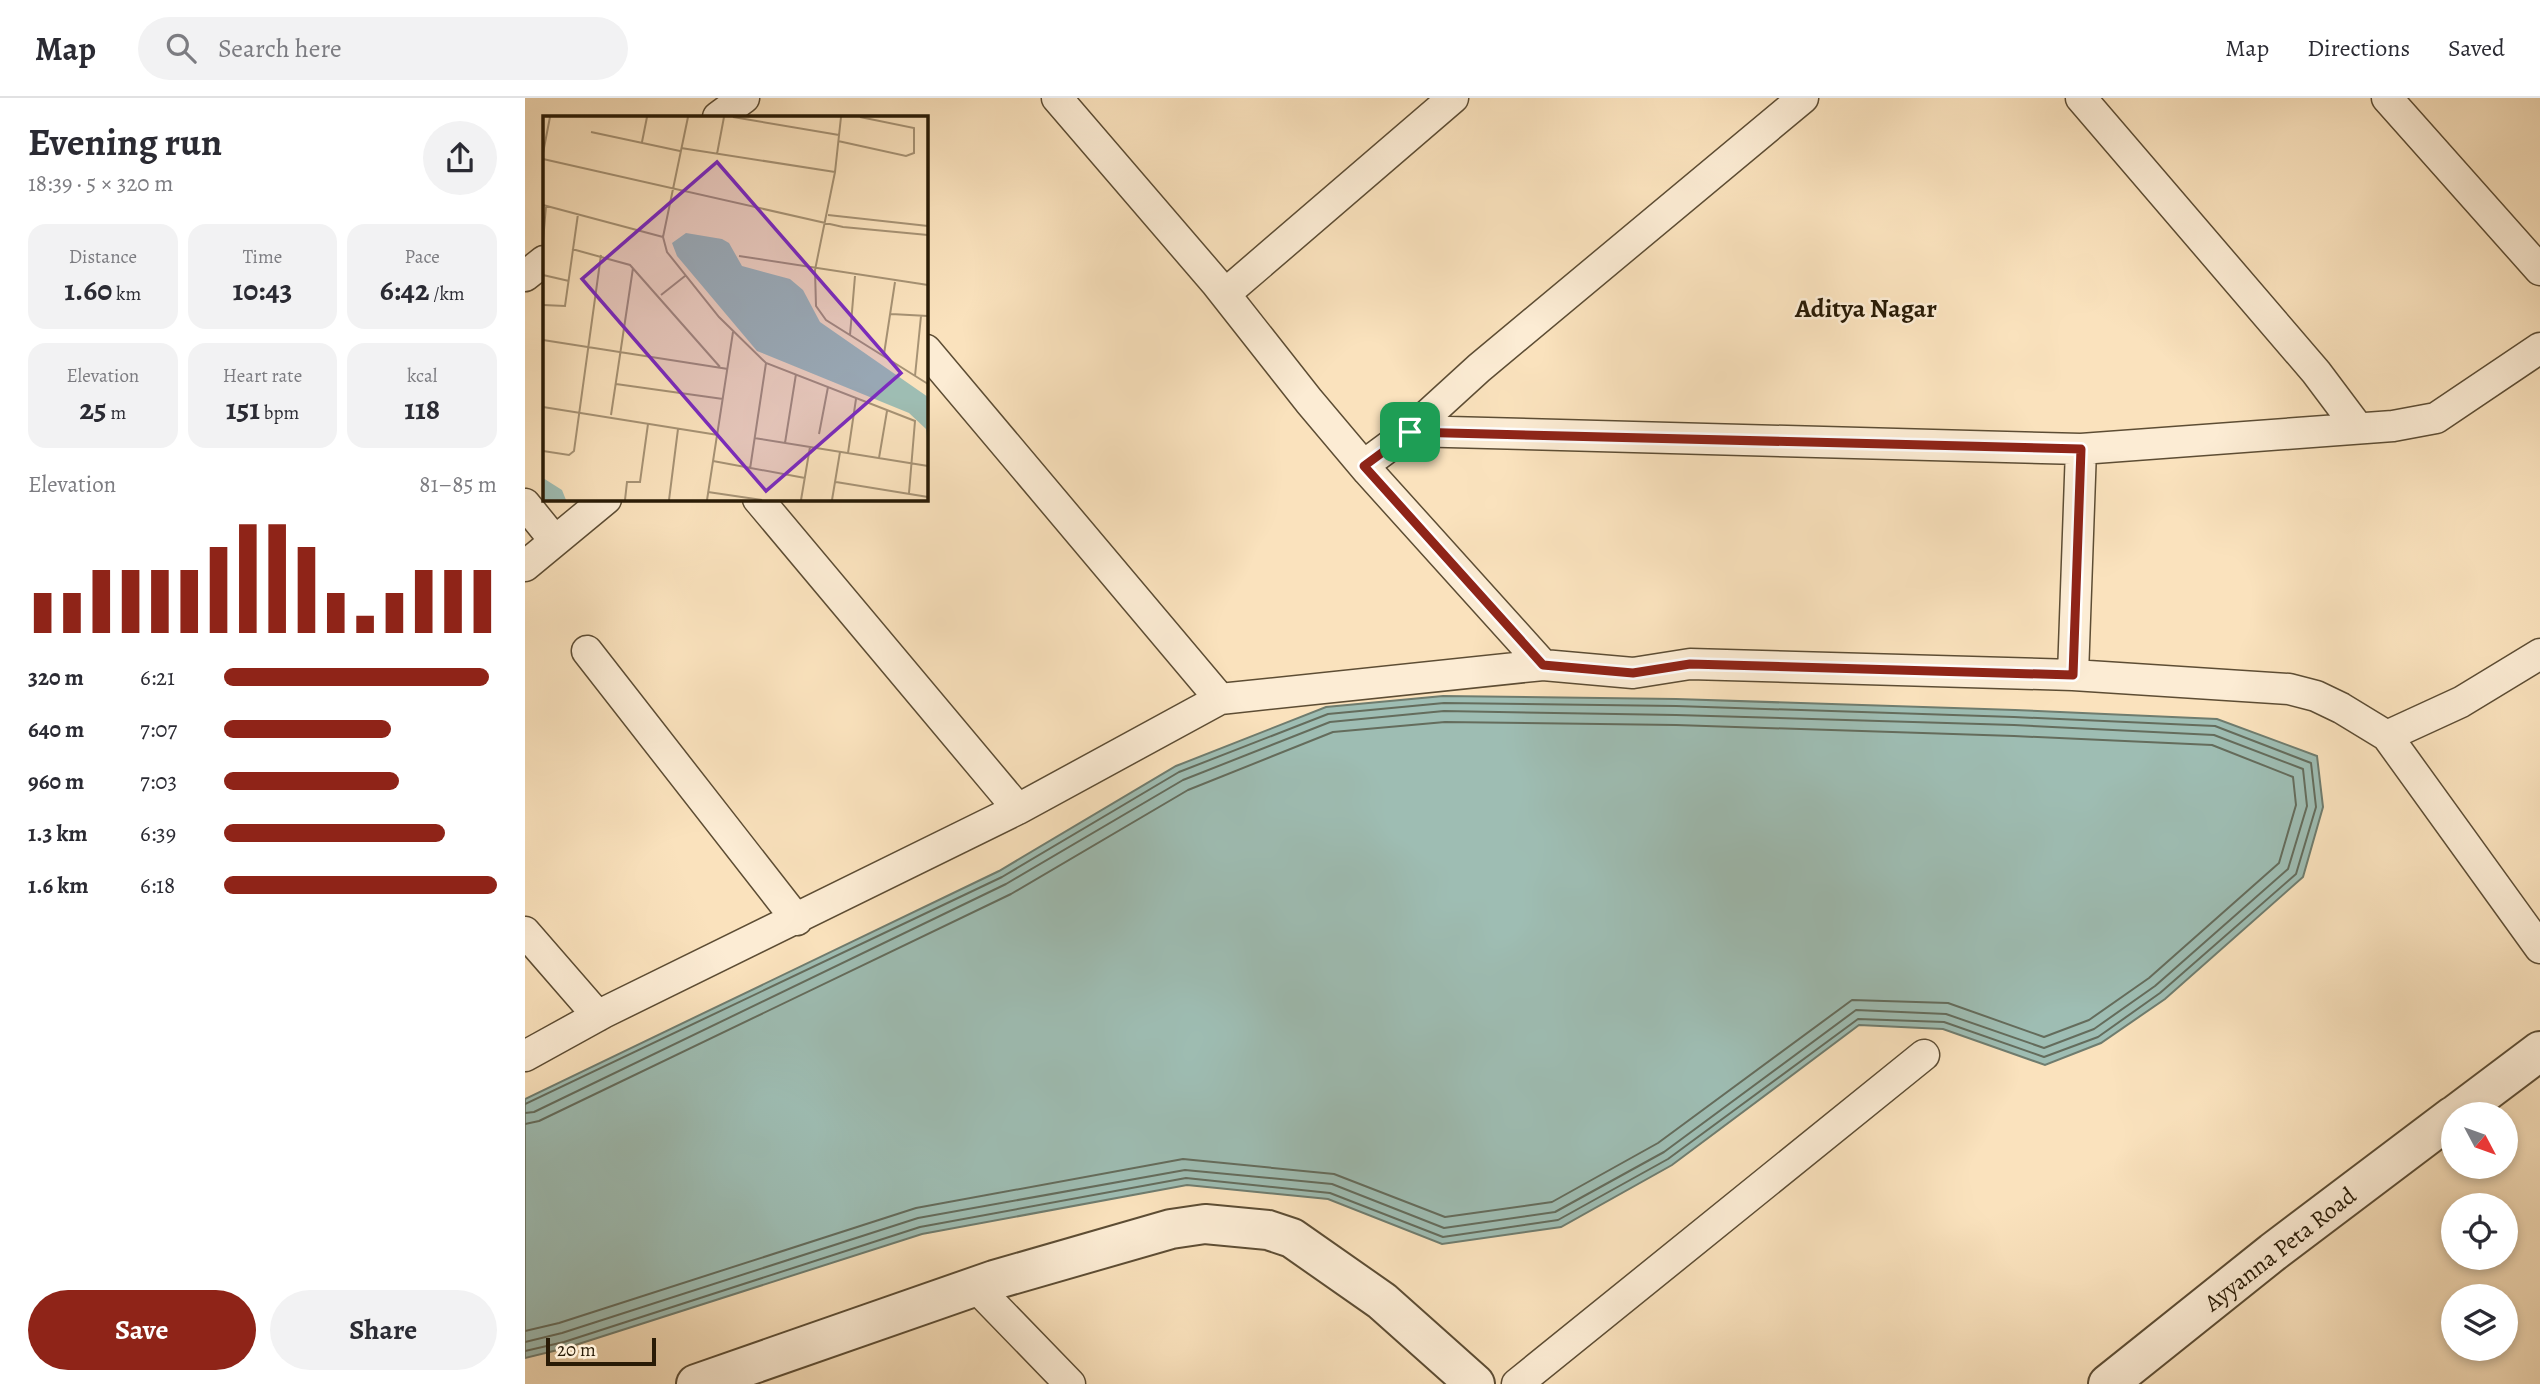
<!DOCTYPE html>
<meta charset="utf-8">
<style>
:root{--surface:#fff;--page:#f2f2f3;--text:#2b2b33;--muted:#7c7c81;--line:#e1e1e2;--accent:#8f2418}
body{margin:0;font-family:Alegreya,serif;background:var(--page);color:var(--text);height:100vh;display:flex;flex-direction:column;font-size:26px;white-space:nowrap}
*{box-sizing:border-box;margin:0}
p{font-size:23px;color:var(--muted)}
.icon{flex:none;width:38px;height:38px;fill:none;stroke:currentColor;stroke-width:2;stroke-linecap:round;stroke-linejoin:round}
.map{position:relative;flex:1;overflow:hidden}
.details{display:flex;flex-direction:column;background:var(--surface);width:525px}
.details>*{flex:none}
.needle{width:46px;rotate:131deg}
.fabs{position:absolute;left:1916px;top:1004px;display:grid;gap:14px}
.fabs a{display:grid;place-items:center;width:77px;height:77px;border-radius:50%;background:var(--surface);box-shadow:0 4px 10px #0003;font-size:35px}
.scale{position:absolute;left:21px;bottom:18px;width:110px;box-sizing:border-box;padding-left:7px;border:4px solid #291b06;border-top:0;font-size:19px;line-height:24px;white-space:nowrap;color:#291b06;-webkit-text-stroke:5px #fcecd4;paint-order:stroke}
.pin{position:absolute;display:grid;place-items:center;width:60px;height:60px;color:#fff;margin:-30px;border-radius:14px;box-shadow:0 4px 10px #0006}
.round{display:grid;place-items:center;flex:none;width:74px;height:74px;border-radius:37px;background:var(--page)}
.overview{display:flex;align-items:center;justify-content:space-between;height:119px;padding:0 28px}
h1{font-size:38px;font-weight:700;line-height:52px}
.metrics{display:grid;grid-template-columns:repeat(3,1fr);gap:10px;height:119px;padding:7px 28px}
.metrics div{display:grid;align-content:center;border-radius:18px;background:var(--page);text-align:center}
.metrics b{font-size:30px;font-weight:700}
.metrics small{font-size:19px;font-weight:400}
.metrics p{font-size:19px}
.chart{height:196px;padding:14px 28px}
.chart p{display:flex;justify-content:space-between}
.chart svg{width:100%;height:126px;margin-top:7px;stroke:var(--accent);stroke-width:6}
.button{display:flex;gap:14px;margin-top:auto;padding:14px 28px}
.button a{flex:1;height:80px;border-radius:42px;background:var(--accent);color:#fff;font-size:28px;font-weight:700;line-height:80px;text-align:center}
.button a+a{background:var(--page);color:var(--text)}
ul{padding:0 28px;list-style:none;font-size:23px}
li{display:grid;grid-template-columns:112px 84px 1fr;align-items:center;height:52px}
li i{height:18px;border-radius:9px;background:var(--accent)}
header{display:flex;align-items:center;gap:42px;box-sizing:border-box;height:98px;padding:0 35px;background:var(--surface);border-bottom:2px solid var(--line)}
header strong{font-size:33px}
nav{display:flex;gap:38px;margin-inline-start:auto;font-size:24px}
.search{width:490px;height:63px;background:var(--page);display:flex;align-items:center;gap:18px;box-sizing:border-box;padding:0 24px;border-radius:38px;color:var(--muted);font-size:26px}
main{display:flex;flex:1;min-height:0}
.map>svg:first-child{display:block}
.water{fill:#9ebdb3;stroke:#6f7c6e;stroke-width:2}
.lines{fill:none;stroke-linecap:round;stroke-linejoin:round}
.shore{stroke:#646c5c;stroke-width:2}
.minor-casing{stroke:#5d4d34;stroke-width:33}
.tertiary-casing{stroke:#5d4d34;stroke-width:42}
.minor{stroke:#fcecd4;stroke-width:30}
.tertiary{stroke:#fcecd4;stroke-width:38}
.route-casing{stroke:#fff;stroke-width:14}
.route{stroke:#8f2418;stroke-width:9}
.labels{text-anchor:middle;stroke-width:5;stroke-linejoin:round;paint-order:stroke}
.street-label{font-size:24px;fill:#291b06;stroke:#fcecd4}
.neighbourhood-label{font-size:26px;font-weight:bold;fill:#291b06;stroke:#fcecd4}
.inset-road{fill:none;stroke:#a69274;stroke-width:2}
.view{fill:#7b2cbf;fill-opacity:0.15;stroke:#7b2cbf;stroke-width:3.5}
.inset-edge{fill:none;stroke:#291b06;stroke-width:3.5}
</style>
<header>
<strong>Map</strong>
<div class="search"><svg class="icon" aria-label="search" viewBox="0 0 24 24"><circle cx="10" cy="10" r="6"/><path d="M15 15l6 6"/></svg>Search here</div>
<nav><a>Map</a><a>Directions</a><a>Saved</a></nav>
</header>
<main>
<section class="details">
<div class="overview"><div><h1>Evening run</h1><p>18:39 · 5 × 320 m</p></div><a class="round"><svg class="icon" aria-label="share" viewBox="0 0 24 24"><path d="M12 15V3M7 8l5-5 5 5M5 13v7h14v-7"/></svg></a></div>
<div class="metrics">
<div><p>Distance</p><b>1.60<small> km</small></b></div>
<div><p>Time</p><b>10:43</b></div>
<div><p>Pace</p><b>6:42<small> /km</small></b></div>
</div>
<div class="metrics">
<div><p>Elevation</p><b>25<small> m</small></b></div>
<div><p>Heart rate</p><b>151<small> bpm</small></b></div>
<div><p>kcal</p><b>118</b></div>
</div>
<div class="chart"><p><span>Elevation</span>81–85 m</p>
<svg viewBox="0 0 160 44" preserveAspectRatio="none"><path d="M5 44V30M15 44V30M25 44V22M35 44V22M45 44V22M55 44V22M65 44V14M75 44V6M85 44V6M95 44V14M105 44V30M115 44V38M125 44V30M135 44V22M145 44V22M155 44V22"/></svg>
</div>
<ul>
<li><b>320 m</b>6:21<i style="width:97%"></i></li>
<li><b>640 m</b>7:07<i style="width:61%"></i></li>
<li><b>960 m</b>7:03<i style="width:64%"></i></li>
<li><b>1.3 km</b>6:39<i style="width:81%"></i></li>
<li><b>1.6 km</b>6:18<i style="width:100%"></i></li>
</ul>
<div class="button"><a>Save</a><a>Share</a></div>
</section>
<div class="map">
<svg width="2015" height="1286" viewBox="0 0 2015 1286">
<rect width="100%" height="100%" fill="#fae2bd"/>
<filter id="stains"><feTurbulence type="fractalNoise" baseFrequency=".00286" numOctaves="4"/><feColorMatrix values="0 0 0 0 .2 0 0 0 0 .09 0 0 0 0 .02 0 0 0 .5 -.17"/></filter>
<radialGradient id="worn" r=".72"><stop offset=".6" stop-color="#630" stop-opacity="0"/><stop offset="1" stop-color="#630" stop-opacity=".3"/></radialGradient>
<path class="water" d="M918 598 1151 601 1490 612 1692 621 1792 658 1798 709 1778 779 1640 901 1576 945 1520 967 1418 931 1334 927 1147 1067 1036 1129 917 1146 803 1101 662 1087 397 1136 41 1250 0 1260V1001L474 773 651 668 801 609Z"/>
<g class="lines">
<path class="shore" d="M0 1006 477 779 654 674 803 616 919 605 1151 608 1489 619 1690 628 1786 665 1791 709 1771 776 1635 895 1573 939 1519 959 1419 924 1333 921 1143 1061 1033 1122 918 1139 805 1095 661 1080 395 1129 39 1244 0 1253
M0 1015 9 1014 481 786 658 682 805 624 919 613 1151 617 1489 627 1689 637 1778 671 1782 708 1763 771 1630 888 1569 931 1519 950 1421 916 1331 912 1139 1054 1030 1114 919 1130 807 1086 660 1072 393 1120 37 1235 0 1244
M0 1026 14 1023 486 796 663 692 808 634 920 624 1151 627 1489 638 1687 647 1768 679 1771 707 1754 765 1624 880 1564 922 1519 939 1423 905 1327 902 1133 1045 1027 1104 920 1119 809 1076 658 1061 391 1110 34 1225 0 1233"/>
<defs>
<path id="minor" d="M532 0 691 185 784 303 843 373 1018 567
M1556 0 1791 274 1833 330
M1862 0 2015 172
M193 19 219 0
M0 178 19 163
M700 196 928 0
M401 252 695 601
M885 333 1556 351 1868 328 1911 320 2015 250
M839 367 885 333 954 270 1278 0
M233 401 493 711
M0 406 30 443
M0 468 81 401
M62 553 272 822
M1548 577 1556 351
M1862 638 1936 604 2015 556
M0 834 73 918
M0 958 78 915 493 711 695 601 1018 567 1108 575 1165 566 1548 577 1764 591 1791 598 1816 610 1862 638 2015 850
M450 1188 545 1286
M992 1286 1399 957"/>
<path id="tertiary" d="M1930 1017 2015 953
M171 1286 469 1182 646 1131 680 1126 743 1132 767 1140 857 1203 950 1286
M1583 1286 1748 1154 1928 1018"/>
</defs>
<use href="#minor" class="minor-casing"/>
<use href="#tertiary" class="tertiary-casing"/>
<use href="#minor" class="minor"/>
<use href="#tertiary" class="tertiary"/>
</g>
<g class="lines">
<defs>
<path id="route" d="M885 334 1556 351 1548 577 1165 566 1108 575 1018 567 839 368Z"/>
</defs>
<use href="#route" class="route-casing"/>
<use href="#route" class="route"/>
</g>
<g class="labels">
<g class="street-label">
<text transform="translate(1755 1151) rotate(-38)" y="8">Ayyanna Peta Road</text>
</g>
<g class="neighbourhood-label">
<text x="1341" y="219">Aditya Nagar</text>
</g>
</g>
<g transform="translate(18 18)">
<rect width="385" height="385" fill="#fae2bd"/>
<path d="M143 117 179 123 186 127 199 150 247 163 260 174 277 206 385 281V329L383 313 366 297 214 235 134 140 129 127ZM0 362 19 374 23 384H0Z" fill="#9ebdb3"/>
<path class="inset-road" d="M145 1 120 121 124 136 176 201 223 247 372 305 366 377M190 1 296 19M298 1 292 56 272 154 273 190 283 204 385 268M48 16 137 35M295 25 363 40 371 37V12L317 1M99 26 104 1M138 32 292 56M0 37 7 1M174 38 181 1M0 43 300 111 385 119M0 89 120 121M285 99 385 110M0 125 3 90M29 133 87 149 177 251M196 140 385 169M0 159 26 165M118 179 142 160M0 189 22 190 35 98M348 198 385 200M307 219 312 160M0 224 185 253M341 238 352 166M372 260 378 200M73 268 180 283M0 291 175 319M68 299 90 152M276 318 285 271M211 322 385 350M242 327 253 258M0 335 26 339 31 335 58 139M305 337 313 283M336 342 344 295M170 345 262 362M207 353 223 247M293 366 385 381M165 376 219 384M82 384 84 366H97L105 308M126 384 135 313M164 384 190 216M258 384 267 331M289 384 297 336"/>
<path class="view" d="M174 46 358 257 223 375 39 163Z"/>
<rect width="385" height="385" class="inset-edge"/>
</g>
<rect width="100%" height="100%" filter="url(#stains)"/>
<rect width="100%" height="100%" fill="url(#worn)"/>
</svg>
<div class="fabs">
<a><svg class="needle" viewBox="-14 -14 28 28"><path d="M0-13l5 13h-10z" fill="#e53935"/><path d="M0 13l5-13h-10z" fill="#7c7c81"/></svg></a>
<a><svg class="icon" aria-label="locate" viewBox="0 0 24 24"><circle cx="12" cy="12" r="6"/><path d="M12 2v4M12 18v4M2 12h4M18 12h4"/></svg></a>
<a><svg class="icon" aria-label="layers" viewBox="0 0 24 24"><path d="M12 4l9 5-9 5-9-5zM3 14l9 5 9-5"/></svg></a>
</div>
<div class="scale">20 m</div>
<div class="pin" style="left:885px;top:334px;background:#1e9e55"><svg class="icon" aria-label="arrive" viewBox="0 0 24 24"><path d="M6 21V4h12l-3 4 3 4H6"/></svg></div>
</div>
</main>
